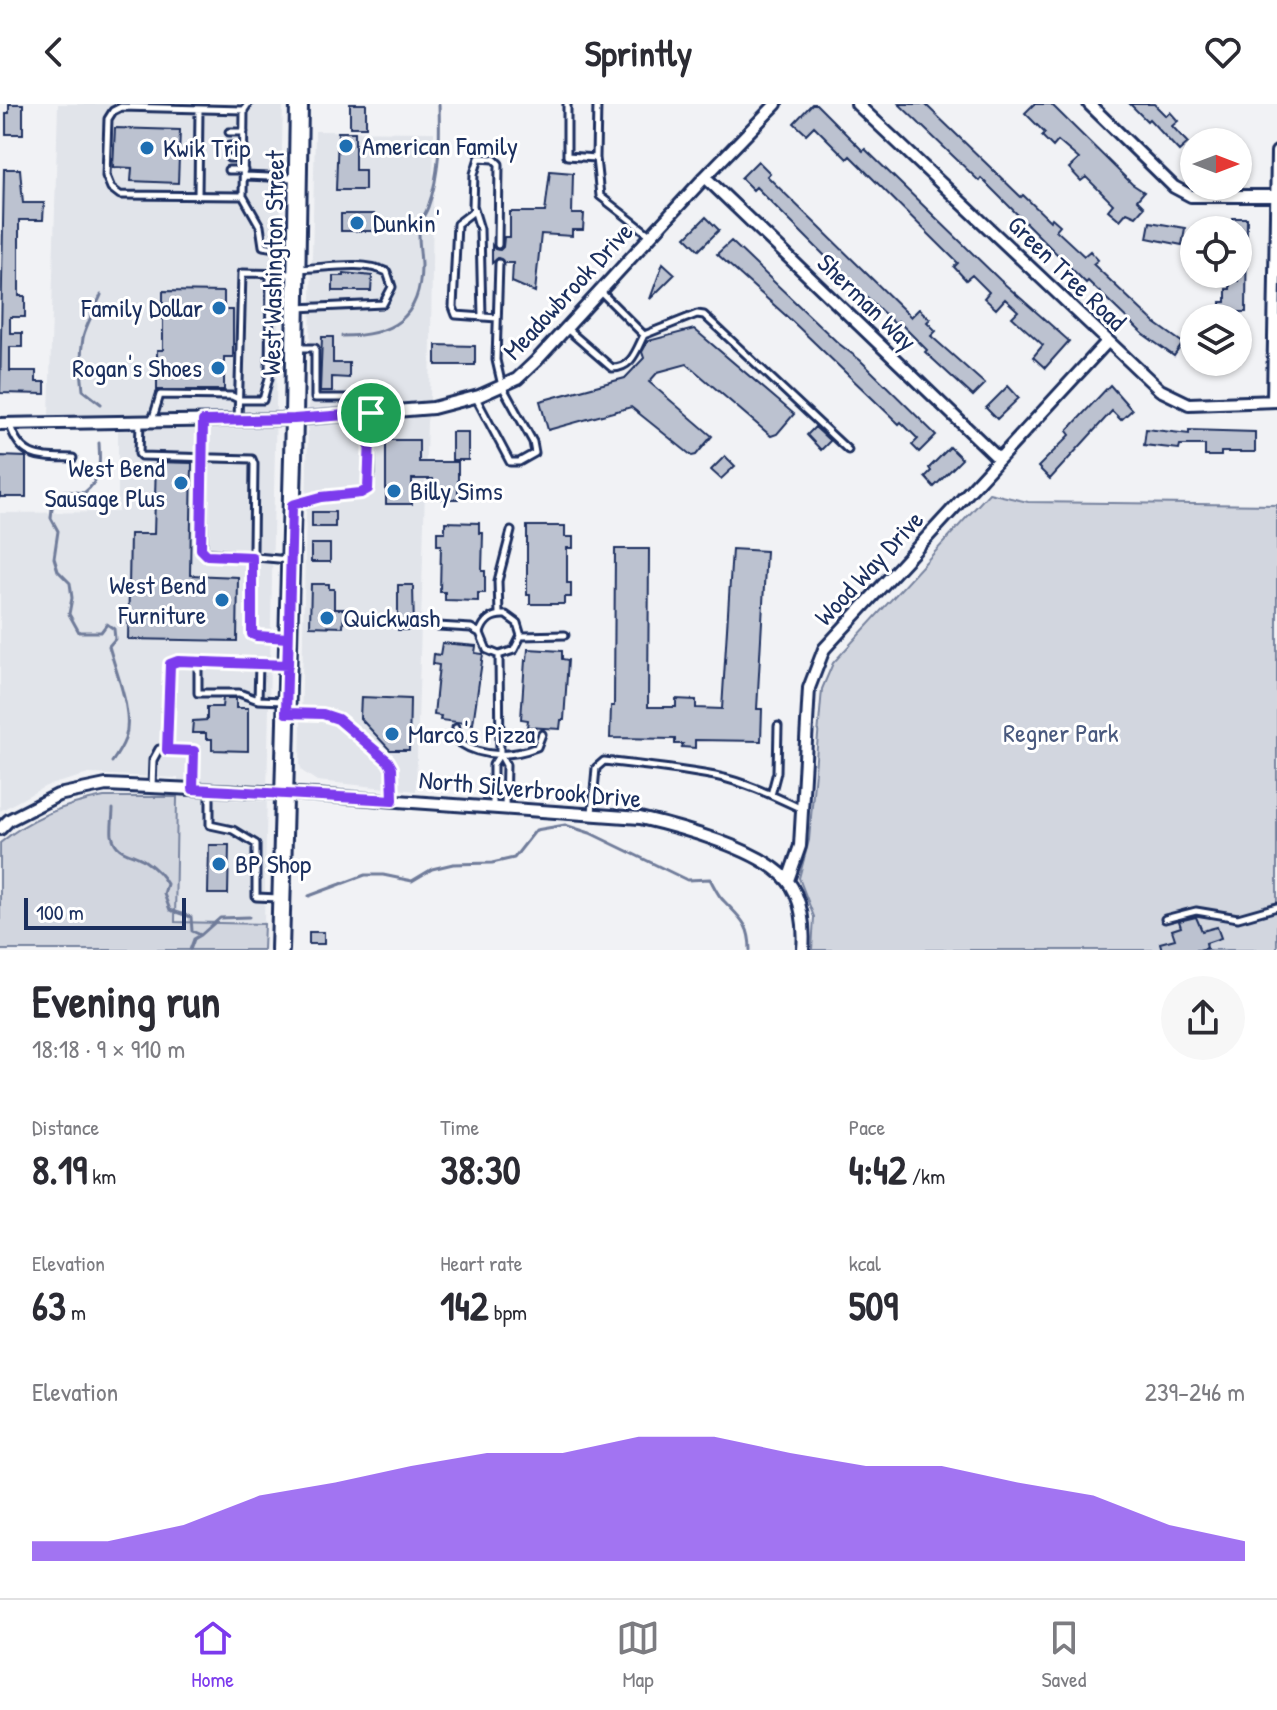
<!DOCTYPE html>
<meta charset="utf-8">
<style>
:root{--surface:#fff;--page:#f7f7f7;--text:#2b2b33;--muted:#7c7c81;--line:#e1e1e2;--accent:#7c3aed}
body{margin:0;font-family:"Patrick Hand",sans-serif;background:var(--page);color:var(--text);height:100vh;display:flex;flex-direction:column;font-size:30px;white-space:nowrap}
*{box-sizing:border-box;margin:0}
p{font-size:26px;color:var(--muted)}
.icon{flex:none;width:44px;height:44px;fill:none;stroke:currentColor;stroke-width:2;stroke-linecap:round;stroke-linejoin:round}
.map{position:relative;height:846px;overflow:hidden}
.drawer{display:flex;flex-direction:column;background:var(--surface);flex:1}
.drawer>*{flex:none}
.needle{width:52px;rotate:90deg}
.tools{position:absolute;left:1180px;top:24px;display:grid;gap:16px}
.tools a{display:grid;place-items:center;width:72px;height:72px;border-radius:50%;background:var(--surface);box-shadow:0 2px 6px #0004;font-size:40px}
.scale{position:absolute;left:24px;bottom:20px;width:162px;box-sizing:border-box;padding-left:8px;border:4px solid #1b2f5e;border-top:0;font-size:22px;line-height:28px;white-space:nowrap;color:#1b2f5e;-webkit-text-stroke:6px #fff;paint-order:stroke}
.pin{position:absolute;display:grid;place-items:center;width:68px;height:68px;color:#fff;margin:-34px;border:4px solid #fff;border-radius:50%;box-shadow:0 2px 8px #0007}
.round{display:grid;place-items:center;flex:none;width:84px;height:84px;border-radius:42px;background:var(--page)}
.headline{display:flex;align-items:center;justify-content:space-between;height:136px;padding:0 32px}
h1{font-size:44px;font-weight:700;line-height:60px}
.stats{display:grid;grid-template-columns:repeat(3,1fr);gap:12px;height:136px;padding:8px 32px}
.stats div{display:grid;align-content:center}
.stats b{font-size:40px;font-weight:700}
.stats small{font-size:22px;font-weight:400}
.stats p{font-size:22px}
.chart{height:224px;padding:16px 32px}
.chart p{display:flex;justify-content:space-between}
.chart svg{width:100%;height:144px;margin-top:8px;fill:var(--accent);opacity:.7}
header{display:flex;justify-content:space-between;align-items:center;height:104px;padding:0 32px;background:var(--surface);font-size:36px;font-weight:700}
.menu{display:flex;justify-content:space-around;align-items:center;height:112px;border-top:2px solid var(--line);background:var(--surface);font-size:22px;color:var(--muted)}
.menu a{display:grid;justify-items:center;gap:4px}
.menu .on{color:var(--accent)}
.map>svg:first-child{display:block}
.built{fill:#e1e4ea}
.green{fill:#d2d6df;stroke:#76829e;stroke-width:2}
.lines{fill:none;stroke-linecap:round;stroke-linejoin:round}
.stream{stroke:#707c9a;stroke-width:3}
.building{fill:#bcc2d0;stroke:#1b2f5e;stroke-width:2}
.service-casing{stroke:#1b2f5e;stroke-width:11}
.minor-casing{stroke:#1b2f5e;stroke-width:16}
.primary-casing{stroke:#1b2f5e;stroke-width:22}
.service{stroke:#fff;stroke-width:5}
.minor{stroke:#fff;stroke-width:10}
.primary{stroke:#fff;stroke-width:16}
.route-casing{stroke:#fff;stroke-width:16}
.route{stroke:#7c3aed;stroke-width:10}
.poi-dot{fill:#1f6fb2;stroke:#fff;stroke-width:3}
.labels{text-anchor:middle;stroke-width:6;stroke-linejoin:round;paint-order:stroke}
.poi-label{font-size:26px;fill:#1b2f5e;stroke:#fff;text-anchor:start}
.street-label{font-size:26px;fill:#1b2f5e;stroke:#fff}
.park-label{font-size:26px;fill:#49597e;stroke:#fff}
</style>
<header><svg class="icon" aria-label="back" viewBox="0 0 24 24"><path d="M15 5l-7 7 7 7"/></svg>Sprintly<svg class="icon" aria-label="heart" viewBox="0 0 24 24"><path d="M12 20l-8-8c-3-5 5-10 8-4 3-6 11-1 8 4z"/></svg></header>
<div class="map">
<svg width="1277" height="846" viewBox="0 0 1277 846">
<rect width="100%" height="100%" fill="#f1f2f5"/>
<filter id="ink" filterUnits="userSpaceOnUse"><feTurbulence type="fractalNoise" baseFrequency=".0125" numOctaves="2"/><feDisplacementMap in="SourceGraphic" scale="16" xChannelSelector="R" yChannelSelector="G"/><feConvolveMatrix kernelMatrix="1 2 1 2 8 2 1 2 1" color-interpolation-filters="sRGB"/></filter>
<g filter="url(#ink)">
<path class="built" d="M58 0H283L264 820 175 819 178 674 89 670 46 682 0 707V409L118 408V311H49Z
M315 27 434 28 430 299 427 318 416 687 317 677 302 667 300 661Z"/>
<path class="green" d="M989 389 1028 398 1277 401V846H812L814 813 799 774 809 736 822 585 833 559Z
M104 693H177L175 818 264 820 263 846H0V739C31 713 65 700 104 693Z"/>
<g class="lines">
<path class="stream" d="M342 232C391 232 421 215 421 162 421 149 417 132 420 120 422 114 426 109 428 103 440 71 440 34 439 0
M101 300 83 286C81 270 80 250 83 234 85 223 96 203 101 191
M99 339C100 360 102 375 84 389L64 387 53 395 51 414 58 427 54 454 58 467 70 479 72 494 69 510 79 528H101L107 520 114 525 115 535 109 542C116 569 134 609 125 635 122 643 117 651 112 658
M113 705C113 713 111 723 112 731 116 751 133 748 145 757 154 763 162 771 167 780L164 790 170 806 191 813 192 827 201 831 220 814 249 813
M309 792 365 771H383L412 777 432 765 453 760 492 759 514 754 536 726 565 721 590 729 687 776 710 775C714 782 718 792 724 797 740 814 750 820 750 846
M190 846 194 835 201 831"/>
</g>
<path class="building" d="M9 0H23V30H6V9H9Z
M350 0H366V23H350Z
M812 0H816L863 47 865 45 1000 176 1069 237 1045 264 1033 253 1043 241 1012 213 1018 207 1005 195 996 205 984 194 989 188 972 171 966 176 954 163 958 159 850 52 847 55 814 22 806 30 794 19Z
M899 0H925L1021 93 1023 91 1050 117 1052 114 1060 121 1056 126 1084 152 1090 147 1098 156 1093 160 1155 219 1183 239 1174 252 1143 230 1088 177 1086 179 981 74 979 77Z
M1034 0H1051L1132 80 1144 88 1137 96 1144 103 1136 112 1127 108 1120 116 1108 106 1113 100 1086 73 1081 77 1069 64 1079 55 1058 37 1053 43 1042 32 1045 29 1025 9Z
M1130 0H1154L1166 12 1170 8 1178 17 1172 22 1188 39 1179 47 1149 15 1147 17Z
M115 24 180 26 178 79 131 77 132 64 113 63Z
M338 28H355V66H365V86H336Z
M758 57 770 69 767 72 911 213 919 205 930 215 927 218 936 227 931 232 985 280 973 292 925 248 927 246 898 217 895 220 841 168 756 83 753 86 741 74Z
M4 65H20L23 99H44L43 116H19V192H25V213H10V229H22V243H10V267H36V278H45V290L0 289Z
M550 67 573 69 572 110H584L583 126H572V132L541 130 535 188 512 178 513 159H504L498 154 492 159V141L495 145 500 146 503 143 504 133H510V108H545Z
M341 110H374V127H341Z
M706 113 719 126 699 146 686 133Z
M1232 114H1247L1246 208H1221V198H1226V185H1230V177H1238V126H1232Z
M1150 118 1185 124 1182 141 1147 134Z
M731 137 838 239 860 256 936 331 919 348 912 341 918 335 901 318 899 320 793 218 717 150Z
M663 159 675 170 650 195Z
M344 169 372 172 371 187H333V172H344Z
M163 187 224 188V206H233V253H224V286H157V246H163Z
M694 225 794 310 777 330 771 332 687 260 658 268 649 278 712 332 696 351 692 352 631 303 548 326 540 297 625 274 644 254 642 248 648 237Z
M322 233H333V259H349V274L332 273V287H320Z
M436 241 475 242V261H436Z
M1110 281 1132 306 1121 316 1112 307 1050 375 1038 363 1070 331 1067 327Z
M1008 282 1019 294 997 315 986 304Z
M815 323 830 337 821 346 807 331Z
M1146 325 1189 330V326L1255 328V348H1221V352H1205V341H1180L1179 345 1144 341Z
M452 328H468V356H452Z
M386 336H419V358H458V395H433V375H412V400H386Z
M950 343 962 355 934 383 925 373 931 367 929 364Z
M0 352 26 353V393H0Z
M725 352 735 362 721 375 711 366Z
M156 358 192 359 190 471 238 473 237 537 128 535 130 430H154Z
M312 408H335V423H312Z
M445 418 479 419V429H483L482 467H485V489H478V497L445 496V488H440L441 441H437V428H445Z
M527 422H565V433H573V444H567V479H571V493H564V500H530V491H527Z
M311 440H330V458H311Z
M615 445H649L648 603H676V595L696 596V604L722 605 732 445 766 447 757 605H762L761 637 695 636V644L682 643 683 640H675V635L610 634 611 602H614Z
M311 480H329V485H334V505H344L343 523 310 522Z
M398 481H413L414 526H398Z
M442 539 476 542 475 549 483 550 473 620 440 616 441 612 434 611 439 561 433 560 434 550 440 551Z
M528 545 562 547V555L568 556 564 616H561L560 625 527 623 528 616 521 615 525 556H527Z
M361 593 410 595 409 646H390L360 614Z
M223 594H236V604H248V647L212 646V635H206V629H192L193 617 207 616V603H222Z
M209 741H229L228 790H208Z
M1196 813 1202 827 1217 823 1221 834 1206 839 1207 844 1199 846H1162L1160 839 1175 835 1172 826 1181 823 1179 817Z
M309 828H324V840H309Z"/>
<g class="lines">
<defs>
<path id="service" d="M248 0 244 6 243 92 260 122 263 142 294 147
M567 0V52L596 54
M597 0 596 54 600 92 650 131
M229 28H244
M229 42H244
M229 54H244
M228 66H244
M244 72 293 74
M198 92 199 5
M243 92 120 91 111 84 106 72 108 15 113 7 121 3 244 6
M474 107 457 120 453 203 456 211 497 214
M600 187 644 231
M297 204 383 200 392 183 387 168C362 156 327 164 299 165
M482 212 480 125 473 102 474 70 479 54 494 55 499 60 498 141
M567 225 612 264C632 264 636 247 644 231L697 210 704 211 848 346
M296 244H315V294H357L358 309
M476 294 510 358H519L535 349 533 338 502 282 496 256 499 159
M238 316 242 169 292 170
M152 317 160 291 232 292 240 296H263L269 274 270 170
M140 318 139 350 141 352 252 355 254 360 252 530 257 532 283 533
M203 318V448L289 456
M10 321C21 356 41 353 73 354
M296 400 321 393 361 389 368 385 371 370V310
M499 510 498 477 511 427
M438 522 471 524 480 529 487 546 499 551 514 546 521 532 517 519 506 511C492 510 484 516 480 529
M521 532 565 531
M499 551 500 650 506 661 505 703
M198 558V589H239L258 596
M259 560 258 596 284 597
M287 609 323 610 338 615 388 657 392 664 393 696
M456 624 460 639C483 654 512 653 537 643L542 630
M167 646 170 560 178 557 286 561
M152 683 153 656 159 645 194 647 193 684
M210 686V721L233 726 256 740V793L279 794
M771 691 777 668 778 622
M493 702V661L500 650
M592 709 596 664 604 657C641 661 678 665 715 672 745 678 774 692 802 705
M1165 815 1196 807 1238 814 1277 803"/>
<path id="minor" d="M857 0 1160 286 1189 300 1277 297
M1089 0 1174 83 1191 92H1276
M705 73 999 355
M1273 297 1277 48
M0 320 294 315 433 304 479 292 517 275 536 257 705 73 776 0
M0 725 9 716 58 691 106 681 284 689 640 714C679 723 761 745 787 776 802 793 805 824 803 846
M788 776 800 742 809 584 824 545 1107 238"/>
<path id="primary" d="M280 846 294 315 299 0"/>
</defs>
<use href="#service" class="service-casing"/>
<use href="#minor" class="minor-casing"/>
<use href="#primary" class="primary-casing"/>
<use href="#service" class="service"/>
<use href="#minor" class="minor"/>
<use href="#primary" class="primary"/>
</g>
</g>
<g class="lines" filter="url(#ink)">
<defs>
<path id="route" d="M371 309 368 385 361 389 321 393 292 401 288 561 178 557 170 560 167 646 194 647 193 685 393 696 392 664 388 657 338 615 323 610 286 609 288 534 257 532 252 530V453L207 451 201 445 203 317 294 315 371 309"/>
</defs>
<use href="#route" class="route-casing"/>
<use href="#route" class="route"/>
</g>
<g class="poi-dot">
<circle cx="346" cy="42" r="8"/>
<circle cx="147" cy="44" r="8"/>
<circle cx="357" cy="119" r="8"/>
<circle cx="219" cy="204" r="8"/>
<circle cx="218" cy="264" r="8"/>
<circle cx="181" cy="379" r="8"/>
<circle cx="394" cy="387" r="8"/>
<circle cx="222" cy="496" r="8"/>
<circle cx="327" cy="514" r="8"/>
<circle cx="392" cy="630" r="8"/>
<circle cx="219" cy="760" r="8"/>
</g>
<g class="labels">
<g class="poi-label">
<text x="362" y="51">American Family</text>
<text x="163" y="53">Kwik Trip</text>
<text x="373" y="128">Dunkin'</text>
<text x="203" y="213" text-anchor="end">Family Dollar</text>
<text x="202" y="273" text-anchor="end">Rogan's Shoes</text>
<text x="165" y="373" text-anchor="end">West Bend<tspan x="165" dy="30">Sausage Plus</tspan></text>
<text x="410" y="396">Billy Sims</text>
<text x="206" y="490" text-anchor="end">West Bend<tspan x="206" dy="30">Furniture</tspan></text>
<text x="343" y="523">Quickwash</text>
<text x="408" y="639">Marco's Pizza</text>
<text x="235" y="769">BP Shop</text>
</g>
<g class="street-label">
<text transform="translate(273 159) rotate(-89)" y="9">West Washington Street</text>
<text transform="translate(1067 169) rotate(44)" y="9">Green Tree Road</text>
<text transform="translate(568 187) rotate(-47)" y="9">Meadowbrook Drive</text>
<text transform="translate(867 198) rotate(44)" y="9">Sherman Way</text>
<text transform="translate(869 464) rotate(-47)" y="9">Wood Way Drive</text>
<text transform="translate(530 685) rotate(5)" y="9">North Silverbrook Drive</text>
</g>
<g class="park-label">
<text x="1061" y="638">Regner Park</text>
</g>
</g>
</svg>
<div class="tools">
<a><svg class="needle" viewBox="-14 -14 28 28"><path d="M0-13l5 13h-10z" fill="#e53935"/><path d="M0 13l5-13h-10z" fill="#7c7c81"/></svg></a>
<a><svg class="icon" aria-label="locate" viewBox="0 0 24 24"><circle cx="12" cy="12" r="6"/><path d="M12 2v4M12 18v4M2 12h4M18 12h4"/></svg></a>
<a><svg class="icon" aria-label="layers" viewBox="0 0 24 24"><path d="M12 4l9 5-9 5-9-5zM3 14l9 5 9-5"/></svg></a>
</div>
<div class="scale">100 m</div>
<div class="pin" style="left:371px;top:309px;background:#1e9e55"><svg class="icon" aria-label="arrive" viewBox="0 0 24 24"><path d="M6 21V4h12l-3 4 3 4H6"/></svg></div>
</div>
<section class="drawer">
<div class="headline"><div><h1>Evening run</h1><p>18:18 · 9 × 910 m</p></div><a class="round"><svg class="icon" aria-label="share" viewBox="0 0 24 24"><path d="M12 15V3M7 8l5-5 5 5M5 13v7h14v-7"/></svg></a></div>
<div class="stats">
<div><p>Distance</p><b>8.19<small> km</small></b></div>
<div><p>Time</p><b>38:30</b></div>
<div><p>Pace</p><b>4:42<small> /km</small></b></div>
</div>
<div class="stats">
<div><p>Elevation</p><b>63<small> m</small></b></div>
<div><p>Heart rate</p><b>142<small> bpm</small></b></div>
<div><p>kcal</p><b>509</b></div>
</div>
<div class="chart"><p><span>Elevation</span>239–246 m</p>
<svg viewBox="0 0 160 44" preserveAspectRatio="none"><path d="M0 44V38L10 38L20 33L30 24L40 20L50 15L60 11L70 11L80 6L90 6L100 11L110 15L120 15L130 20L140 24L150 33L160 38V44z"/></svg>
</div>
</section>
<nav class="menu">
<a class="on"><svg class="icon" aria-label="home" viewBox="0 0 24 24"><path d="M3 11l9-7 9 7M6 9v11h12V9"/></svg>Home</a>
<a><svg class="icon" aria-label="map" viewBox="0 0 24 24"><path d="M3 6l6-2 6 2 6-2v14l-6 2-6-2-6 2zM9 4v14M15 6v14"/></svg>Map</a>
<a><svg class="icon" aria-label="saved" viewBox="0 0 24 24"><path d="M7 4h10v16l-5-4-5 4z"/></svg>Saved</a>
</nav>
